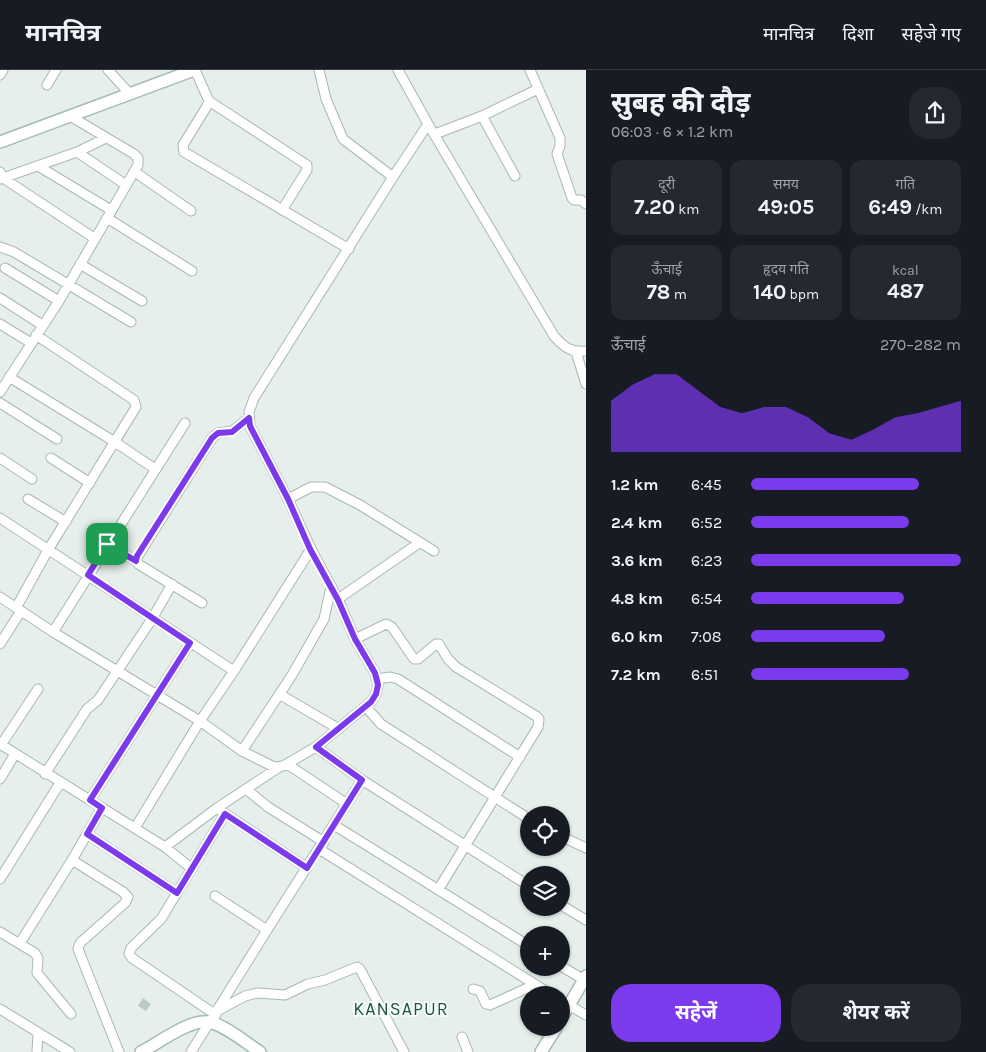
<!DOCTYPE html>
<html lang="hi">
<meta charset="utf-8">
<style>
:root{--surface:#171b24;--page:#242831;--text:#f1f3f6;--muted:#9ea1a6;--line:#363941;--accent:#7c3aed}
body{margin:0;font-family:Karla,"Noto Sans Devanagari",sans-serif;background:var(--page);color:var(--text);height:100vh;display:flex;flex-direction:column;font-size:19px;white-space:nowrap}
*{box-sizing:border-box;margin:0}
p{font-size:16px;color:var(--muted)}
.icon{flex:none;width:28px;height:28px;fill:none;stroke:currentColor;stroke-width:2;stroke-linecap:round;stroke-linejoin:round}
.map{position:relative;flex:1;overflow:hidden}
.drawer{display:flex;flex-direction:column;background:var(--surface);width:400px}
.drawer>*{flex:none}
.fabs{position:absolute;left:520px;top:736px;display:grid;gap:10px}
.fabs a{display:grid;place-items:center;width:50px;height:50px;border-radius:50%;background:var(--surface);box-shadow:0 1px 4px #0004;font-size:25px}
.pin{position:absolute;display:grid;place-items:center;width:42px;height:42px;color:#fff;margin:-21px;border-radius:10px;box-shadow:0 2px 8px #0006}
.round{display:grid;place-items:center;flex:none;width:52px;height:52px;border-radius:20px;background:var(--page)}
.head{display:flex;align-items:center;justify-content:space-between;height:85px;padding:0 25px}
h1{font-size:28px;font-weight:700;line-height:38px}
.figures{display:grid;grid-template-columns:repeat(3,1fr);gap:8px;height:85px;padding:5px 25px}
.figures div{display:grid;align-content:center;border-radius:12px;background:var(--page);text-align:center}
.figures b{font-size:21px;font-weight:700}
.figures small{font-size:14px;font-weight:400}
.figures p{font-size:14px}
.chart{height:140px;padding:10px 25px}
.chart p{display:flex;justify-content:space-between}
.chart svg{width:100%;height:90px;margin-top:5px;fill:var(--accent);opacity:.7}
.primary-button{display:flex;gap:10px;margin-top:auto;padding:10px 25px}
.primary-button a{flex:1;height:58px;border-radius:20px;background:var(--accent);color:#fff;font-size:20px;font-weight:700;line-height:58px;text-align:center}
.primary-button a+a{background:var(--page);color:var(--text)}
ul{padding:0 25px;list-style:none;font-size:16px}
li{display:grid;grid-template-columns:80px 60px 1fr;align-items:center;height:38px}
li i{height:12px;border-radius:6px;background:var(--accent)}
header{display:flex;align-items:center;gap:30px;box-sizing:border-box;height:70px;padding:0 25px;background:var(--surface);border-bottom:1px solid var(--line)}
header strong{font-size:24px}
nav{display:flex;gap:28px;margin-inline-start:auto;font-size:18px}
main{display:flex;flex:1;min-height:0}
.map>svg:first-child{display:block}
.building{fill:#bbcac4}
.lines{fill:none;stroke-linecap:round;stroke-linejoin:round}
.street-casing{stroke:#a8b8b2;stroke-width:11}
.secondary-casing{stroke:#a4bbb3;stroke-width:14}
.street{stroke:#fff;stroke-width:9}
.secondary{stroke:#fff;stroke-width:11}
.route-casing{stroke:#fff;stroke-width:10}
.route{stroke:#7c3aed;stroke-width:6}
.labels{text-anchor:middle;stroke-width:4;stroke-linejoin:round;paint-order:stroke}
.quarter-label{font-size:18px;letter-spacing:1px;fill:#1f5548;stroke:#f7fbf9}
</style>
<header>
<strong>मानचित्र</strong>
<nav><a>मानचित्र</a><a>दिशा</a><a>सहेजे गए</a></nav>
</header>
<main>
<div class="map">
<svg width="586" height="982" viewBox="0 0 586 982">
<rect width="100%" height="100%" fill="#e6efeb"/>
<path class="building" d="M143 928 151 934 146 941 138 936Z"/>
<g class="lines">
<defs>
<path id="street" d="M108 0 130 24
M195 0 209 31 207 36 183 75 184 82 349 179
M319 0 326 29 343 69 393 107
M398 0 428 54 554 266C564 277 571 283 586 281
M530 0 560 68V76L557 84 572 128 574 130H581L586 134
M0 5 3 0
M47 15 56 0
M209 31 307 95V100L282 140
M482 46 515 106
M435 64 482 46 538 19
M77 82 126 115
M38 96 111 140
M0 102 3 108 94 168
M135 102 191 141
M0 109 77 82 106 68
M107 148 192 201
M0 177 14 182 131 252
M80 194 142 231
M5 198 59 231
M0 228 42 255
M0 254 31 273
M576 282 586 314
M9 307 115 372 155 399
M0 322 59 231 138 95V88L134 84 70 46
M0 333 57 369
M0 388 32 409
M51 388 90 413
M28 429 66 452
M288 429 311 417H325L360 435 434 481
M0 448 234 601
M107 474 136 491
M0 527 53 562 200 651 242 681 274 697 283 696 316 677 362 710 529 816
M338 529 419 473
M202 533 138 494 136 489 212 368 218 363 232 361 249 348
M16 538 48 480 136 337 134 330 36 265
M53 562 185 353
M355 569 386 554 392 557 414 589H418L436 574H439L448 589 456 597 536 646 539 649 538 657 438 820
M0 574 21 541
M378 609 390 607 398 609 520 687
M279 624 339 659
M366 637 381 654 529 749
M0 674 165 777 191 798
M1 675 38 619
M316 677 371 632 376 624 378 615 375 603 355 569 338 529 311 479 288 429 250 356 249 342 254 328 393 107 428 54
M242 681 292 605 324 549 331 517
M287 694 347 734
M45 704 87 639 98 630 152 549 172 514
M0 709 15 684
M246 719 268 737 324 772
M90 730 190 573
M221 741 307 798
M334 755 529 876
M135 758 200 651 234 601 311 479
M87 764 177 823
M561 766 586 778
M165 777 217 738 278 698
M319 779 552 925
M72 790 123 822 128 827 125 833 80 873 78 879 119 982
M0 809 60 713
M215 826 267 860
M561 835 586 850
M0 862 35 883 38 888 37 903 71 944
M20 873 72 790 102 738
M561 896 584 910
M473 919 480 921 486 934 490 935 534 915
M561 931 586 945
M0 939 70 982
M219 940 245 926 258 923 285 925 308 914 325 910 357 897 360 899 404 982
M216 945 132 888 129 884 131 878 161 849 225 744
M462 967 468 982
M37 982 38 963
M191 982 267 860 362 710"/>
<path id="secondary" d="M0 72 194 0
M561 949 586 906
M141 982C159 973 189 949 209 952 225 955 246 973 260 982
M541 982 556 958"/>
</defs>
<use href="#street" class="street-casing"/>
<use href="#secondary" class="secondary-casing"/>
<use href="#street" class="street"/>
<use href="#secondary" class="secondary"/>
</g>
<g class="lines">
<defs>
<path id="route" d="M249 348 250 356 288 429 310 479 338 530 355 569 375 603 378 615 376 624 371 632 316 677 362 710 307 798 225 744 177 823 87 764 102 738 90 730 190 573 88 505 107 474 136 491 137 486 212 368 218 363 232 362Z"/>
</defs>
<use href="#route" class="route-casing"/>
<use href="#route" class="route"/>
</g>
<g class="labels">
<g class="quarter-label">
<text x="401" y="945">KANSAPUR</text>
</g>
</g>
</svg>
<div class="fabs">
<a><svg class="icon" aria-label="locate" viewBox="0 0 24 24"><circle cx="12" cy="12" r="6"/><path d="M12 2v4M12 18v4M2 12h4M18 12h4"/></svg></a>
<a><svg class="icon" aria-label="layers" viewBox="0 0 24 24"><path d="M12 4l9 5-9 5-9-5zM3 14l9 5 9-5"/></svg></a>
<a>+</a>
<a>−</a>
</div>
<div class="pin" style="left:107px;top:474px;background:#1e9e55"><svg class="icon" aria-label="arrive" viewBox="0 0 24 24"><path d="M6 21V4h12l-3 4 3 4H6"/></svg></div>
</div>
<section class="drawer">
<div class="head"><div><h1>सुबह की दौड़</h1><p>06:03 · 6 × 1.2 km</p></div><a class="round"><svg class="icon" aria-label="share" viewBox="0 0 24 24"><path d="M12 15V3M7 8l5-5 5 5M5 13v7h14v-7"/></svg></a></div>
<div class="figures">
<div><p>दूरी</p><b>7.20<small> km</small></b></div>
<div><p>समय</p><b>49:05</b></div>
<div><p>गति</p><b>6:49<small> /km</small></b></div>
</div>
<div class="figures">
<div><p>ऊँचाई</p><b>78<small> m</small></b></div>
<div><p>हृदय गति</p><b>140<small> bpm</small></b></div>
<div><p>kcal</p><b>487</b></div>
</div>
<div class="chart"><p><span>ऊँचाई</span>270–282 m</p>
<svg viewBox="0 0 160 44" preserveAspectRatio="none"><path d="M0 44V19L10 11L20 6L30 6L40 14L50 22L60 25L70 22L80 22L90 27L100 35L110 38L120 33L130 27L140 25L150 22L160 19V44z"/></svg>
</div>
<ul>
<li><b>1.2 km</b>6:45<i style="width:80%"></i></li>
<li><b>2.4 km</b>6:52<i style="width:75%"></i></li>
<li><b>3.6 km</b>6:23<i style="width:100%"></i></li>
<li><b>4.8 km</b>6:54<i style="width:73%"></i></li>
<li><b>6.0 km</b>7:08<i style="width:64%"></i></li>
<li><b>7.2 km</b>6:51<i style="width:75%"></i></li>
</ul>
<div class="primary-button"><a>सहेजें</a><a>शेयर करें</a></div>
</section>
</main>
